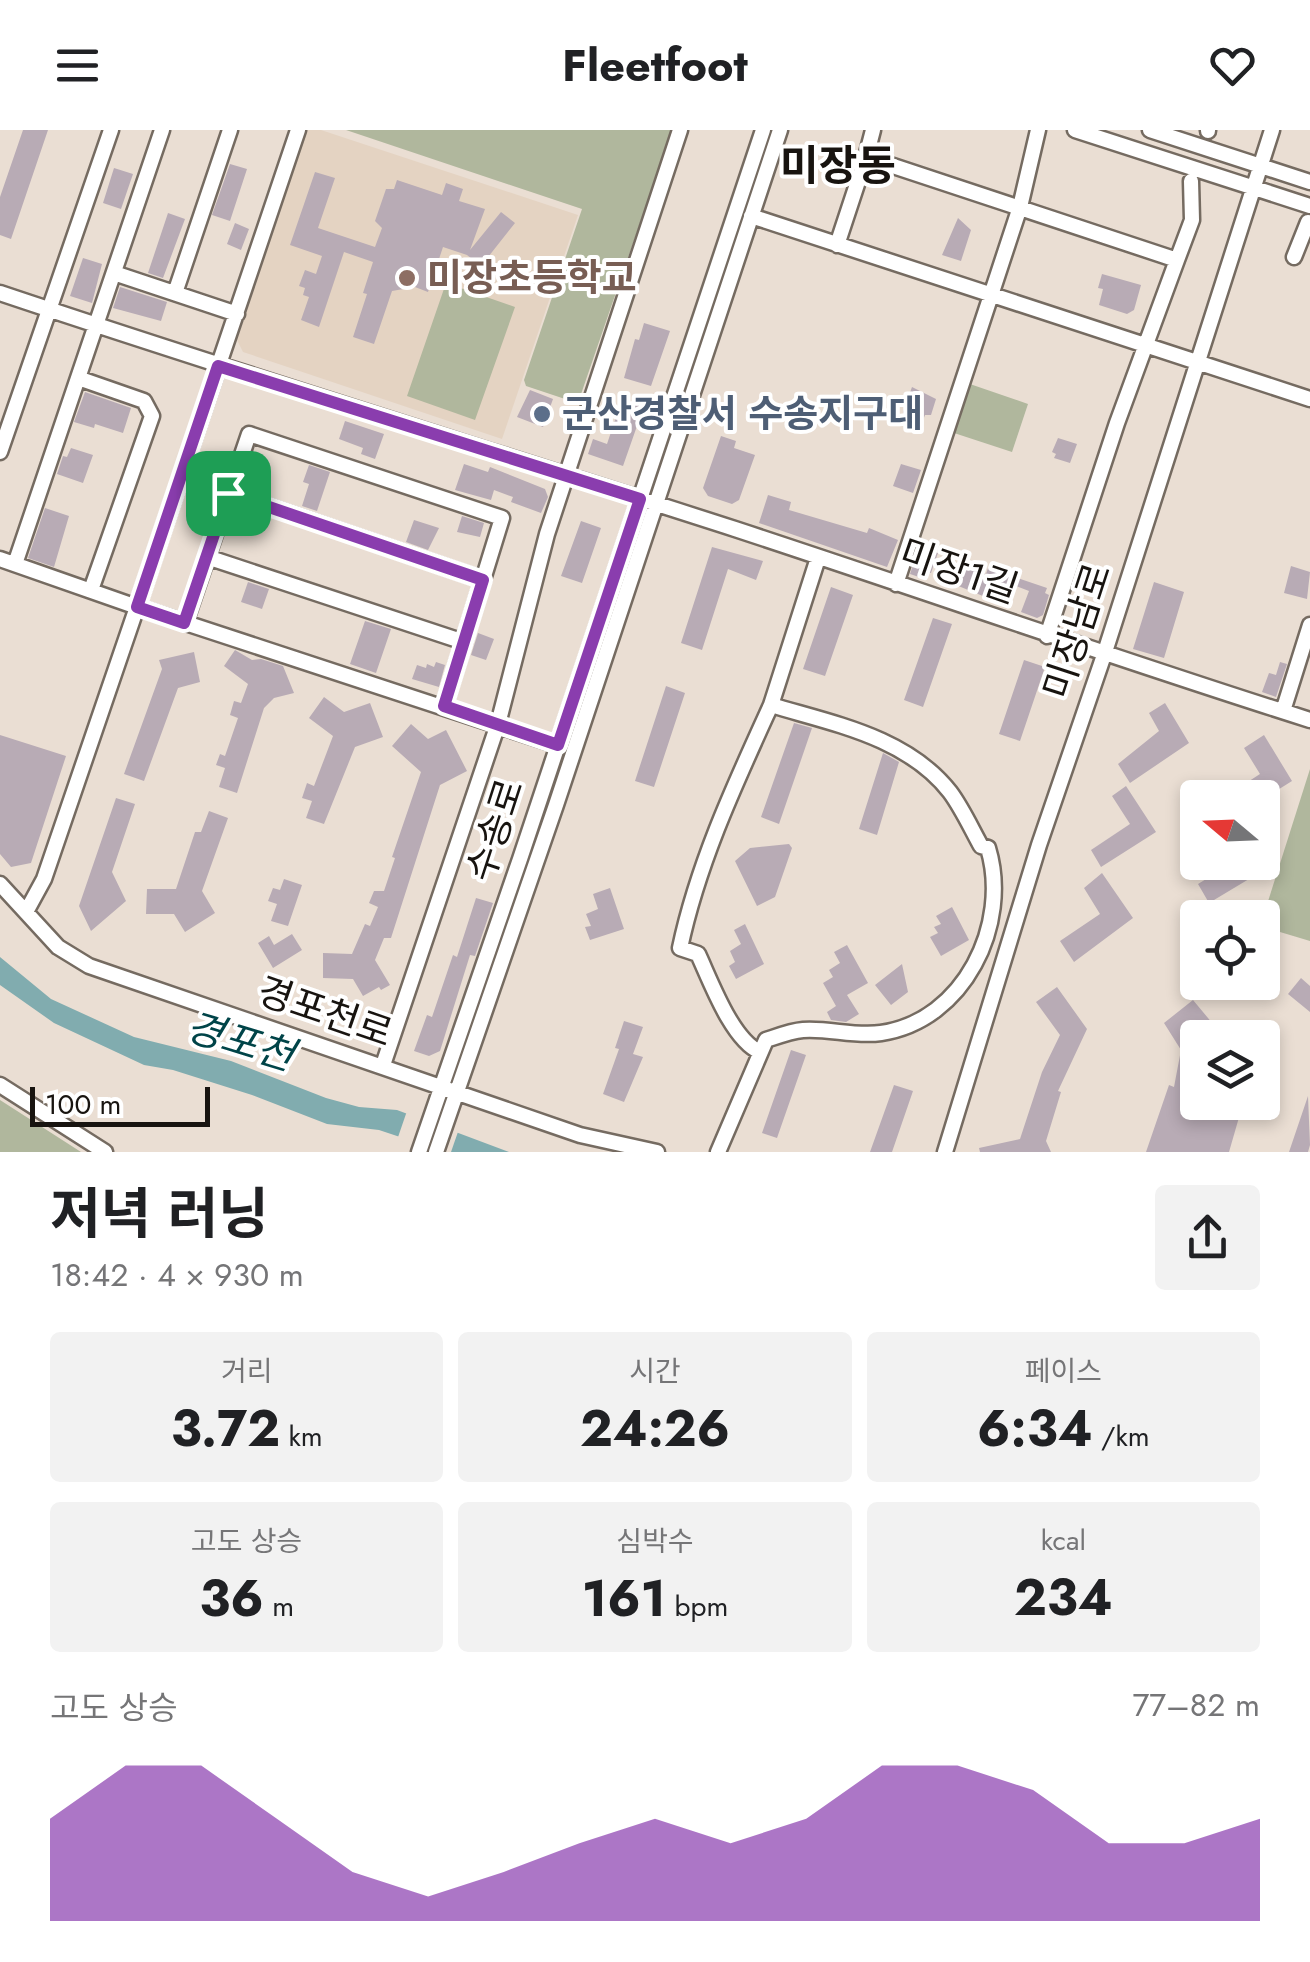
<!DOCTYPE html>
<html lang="ko">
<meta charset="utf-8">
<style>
:root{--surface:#fff;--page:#f2f2f2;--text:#202124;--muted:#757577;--accent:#8a3dae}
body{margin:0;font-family:Jost,"Noto Sans KR",sans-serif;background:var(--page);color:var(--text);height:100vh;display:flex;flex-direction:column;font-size:38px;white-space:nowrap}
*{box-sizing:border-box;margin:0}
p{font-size:32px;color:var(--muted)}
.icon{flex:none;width:55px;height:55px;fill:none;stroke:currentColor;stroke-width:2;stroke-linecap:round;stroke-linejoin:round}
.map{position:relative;height:1022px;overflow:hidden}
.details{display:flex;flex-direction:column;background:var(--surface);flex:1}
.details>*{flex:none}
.needle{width:65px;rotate:289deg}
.buttons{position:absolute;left:1180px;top:650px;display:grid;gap:20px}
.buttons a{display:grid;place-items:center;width:100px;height:100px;border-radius:10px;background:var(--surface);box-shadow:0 5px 15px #0003;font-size:50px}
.scale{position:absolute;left:30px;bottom:25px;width:180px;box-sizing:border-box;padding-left:10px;border:5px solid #181410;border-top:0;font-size:28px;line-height:35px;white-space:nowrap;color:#181410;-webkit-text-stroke:8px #fff;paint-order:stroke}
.pin{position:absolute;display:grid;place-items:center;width:85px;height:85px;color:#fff;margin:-42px;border-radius:20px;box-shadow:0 5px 15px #0006}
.round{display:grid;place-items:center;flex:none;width:105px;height:105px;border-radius:10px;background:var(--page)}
.summary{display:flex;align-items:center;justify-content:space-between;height:170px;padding:0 50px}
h1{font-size:55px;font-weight:700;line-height:75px}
.metrics{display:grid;grid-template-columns:repeat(3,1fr);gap:15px;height:170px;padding:10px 50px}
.metrics div{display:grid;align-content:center;border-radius:10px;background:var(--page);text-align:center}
.metrics b{font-size:50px;font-weight:700}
.metrics small{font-size:28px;font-weight:400}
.metrics p{font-size:28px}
.chart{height:280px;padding:20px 50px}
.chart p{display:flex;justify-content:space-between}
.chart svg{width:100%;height:180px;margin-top:10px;fill:var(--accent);opacity:.7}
header{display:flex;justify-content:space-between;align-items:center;height:130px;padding:0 50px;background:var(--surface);font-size:45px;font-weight:700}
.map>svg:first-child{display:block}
.built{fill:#e4d3c2}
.green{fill:#b0b79d}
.water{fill:#81acaf}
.pier{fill:#eaded3}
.building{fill:#b8abb5}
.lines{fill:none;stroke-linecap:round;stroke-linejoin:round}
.minor-casing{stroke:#756b61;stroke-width:19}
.minor{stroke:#fff;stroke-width:14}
.route-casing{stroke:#fff;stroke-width:20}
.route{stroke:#8a3dae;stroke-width:12}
.education-dot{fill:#8d6e63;stroke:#fff;stroke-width:4}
.service-dot{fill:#5c6f8a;stroke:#fff;stroke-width:4}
.labels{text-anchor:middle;stroke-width:8;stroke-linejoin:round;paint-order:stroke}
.education-label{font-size:38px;font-weight:bold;fill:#785e54;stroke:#fff;text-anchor:start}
.service-label{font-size:38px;font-weight:bold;fill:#4e5e75;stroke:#fff;text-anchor:start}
.street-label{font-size:38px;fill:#181410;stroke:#fff}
.water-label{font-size:40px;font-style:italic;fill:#004448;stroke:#fff}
.quarter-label{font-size:42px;font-weight:bold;fill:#181410;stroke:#fff}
</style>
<header><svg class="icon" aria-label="menu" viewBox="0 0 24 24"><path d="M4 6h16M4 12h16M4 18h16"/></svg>Fleetfoot<svg class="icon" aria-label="heart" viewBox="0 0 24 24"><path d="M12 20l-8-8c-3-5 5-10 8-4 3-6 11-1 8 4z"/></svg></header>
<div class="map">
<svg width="1310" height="1022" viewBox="0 0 1310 1022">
<rect width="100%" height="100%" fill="#eaded3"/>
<path class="built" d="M307 0H321L578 85 502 309 243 222 237 210Z"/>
<path class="green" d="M346 0H672L579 270 574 272 526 256 524 250 582 79Z
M446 153 515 177 475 290 407 266Z
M967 253 1028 274 1012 322 951 302Z
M1310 639V811L1270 799 1264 784Z
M0 970 81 1022H0Z"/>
<path class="water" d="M0 827 51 869 134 907 231 931 326 968 359 977 397 980 509 1022H445L379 1000 327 994 252 965 173 940 144 935 54 893 0 855Z"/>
<path class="pier" d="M408 978 460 996 451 1022H430L397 1010Z"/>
<path class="building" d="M23 0H48L11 109 0 105V67Z
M230 34 247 39 230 91 212 85Z
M114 38 133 44 121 79 103 73Z
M315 42 335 48 318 98 375 117 382 98 375 91 386 59H394L397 50 442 65 446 53 463 59 459 71 485 79 470 120 501 82 515 93 481 136 467 125 443 117 428 162 415 157 392 161 374 214 353 207 367 164 363 163 373 132 344 122 319 197 301 190 309 167 303 165 305 158 299 156 305 140 316 144 322 126 290 115Z
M168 83 185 89 163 148 148 143Z
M958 88 971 100 961 131 942 125Z
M235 93 249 99 241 120 227 114Z
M83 128 102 134 92 173 70 166Z
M1102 144 1141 155 1134 180 1127 184 1099 175 1103 159 1098 158Z
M120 157 167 172 161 191 113 178Z
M644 193 670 201 651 256 624 248 635 209 639 210Z
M912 257 936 269 931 285H925L922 293 906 289 903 282Z
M530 260 553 269 543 297 517 287Z
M85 262 131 278 123 303 95 294 94 298 74 292Z
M622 269 644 276 623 336 588 324 593 309 607 314Z
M345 291 384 304 375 329 361 324 363 318 339 309Z
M721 306 736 311 734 318 755 325 739 370 732 374 708 366 703 358Z
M1058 308 1077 314 1070 333 1054 328 1056 324 1052 322Z
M71 318 93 325 83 353 57 344 63 326 67 327Z
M464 334 488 342 490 337 545 359 548 367 541 383 511 372 513 367 494 360 491 370 455 360Z
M901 334 921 340 913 363 893 356Z
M309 335 330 342 317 381 302 376 309 354 303 352Z
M768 365 791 372 789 380 867 403 869 398 898 410 887 437 759 393Z
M45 378 69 386 54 437 28 428Z
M462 386 484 393 480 407 457 402Z
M414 390 439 398 428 420 406 412Z
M581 391 601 398 582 453 561 446Z
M712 417 763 431 756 450 728 439 702 520 681 513Z
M919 417 938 423 931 443 927 442 925 449 910 444Z
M963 435 986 444 988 438 1047 458 1045 463 1049 465 1043 485 1037 488 1021 482 1029 461 1008 453 1003 468 995 471 956 455Z
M1291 436 1310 442 1307 469 1284 463Z
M248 452 269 459 262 479 241 472Z
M1154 452 1184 462 1164 528 1133 519Z
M831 457 853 465 825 546 803 539Z
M933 488 952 494 923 577 904 570Z
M365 491 391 499 376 543 350 534Z
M478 503 494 509 486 530 471 525Z
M235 520 252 530 261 529 283 536 294 563 274 568 264 578 237 663 219 657 225 638 216 635 220 624 225 626 238 588 230 585 234 571 241 573 248 554 224 536Z
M194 522 200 552 178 558 144 651 124 644 162 539 159 530Z
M1024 530 1045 537 1020 611 999 604Z
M436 532 445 535 439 557 412 549 417 535 426 538 427 534 434 537Z
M1280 532 1287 534 1276 567 1262 562 1269 543 1276 545Z
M666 556 685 563 654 657 635 651Z
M324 567 344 582 370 573 383 607 355 617 324 694 306 688 312 671 302 668 307 653 314 656 333 606 309 588Z
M1165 573 1189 613 1130 653 1118 634 1159 601 1149 583Z
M794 593 812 598 779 694 761 687Z
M411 594 428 609 446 600 467 641 440 655 391 808H384L375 830 390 855 381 860 379 857 363 866 353 849 323 848V823L352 824 365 794 370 796 378 777 369 773 374 761H384L395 728 392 727 421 642 392 616Z
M0 605 66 626 31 733 11 737 0 724Z
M1264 605 1292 651 1265 668H1223L1260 644 1244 618Z
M883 623 899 632 877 705 859 699Z
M1126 656 1156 702 1101 737 1091 720 1130 694 1112 666Z
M116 668 135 674 112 742 126 771 91 801 79 776Z
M209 681 228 688 202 761 215 783 185 802 174 784H146L147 759H176L195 702H201Z
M789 714 792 718 775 767 757 776 735 731 750 718Z
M1234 732H1260L1264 740 1209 773 1198 754Z
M1102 743 1133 788 1074 832 1060 811 1100 784 1084 758Z
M284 749 302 755 288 796 271 791 277 774 268 771 273 758 280 760Z
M610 758 624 799 590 810 585 797 591 796 586 784 598 779 593 764Z
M476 768 493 773 475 826 470 825 440 921 429 926 414 921 427 885 432 887 453 825 457 827Z
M952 777 969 810 941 826 930 807 938 803 934 797 941 794 936 786Z
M745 794 764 834 736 849 729 836 735 832 730 821 741 814 734 800Z
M292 804 302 820 273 838 258 813 269 806 274 815Z
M847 815 868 853 847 865 859 884 846 892 831 890 827 882 836 876 823 853 833 847 829 840 840 833 834 822Z
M902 834 908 862 891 875 875 855Z
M1301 848 1310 856V882L1288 864Z
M1057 857 1087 899 1058 961 1061 962 1046 1011 1051 1022H980L979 1018 1020 1009 1042 942 1060 905 1036 872Z
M1193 870 1218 900 1221 908H1198V972H1236L1242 977 1229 1022H1146L1169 955 1174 957 1181 920 1164 893Z
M624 891 643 897 633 924 643 927 624 972 603 964 619 919 615 918Z
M791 920 806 925 777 1008 762 1003Z
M894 955 913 961 892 1022H870Z
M1308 966 1310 1015 1308 1022H1289Z"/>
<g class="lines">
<defs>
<path id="minor" d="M1075 0 1310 76
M1150 0 1310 52
M1208 1V0
M866 27 873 0
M751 86 1310 269
M837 115 866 27 1177 130 1117 293 1047 506
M1294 127 1308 92
M1177 130 1192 90 1191 51
M114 143 237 184
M0 163C244 245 490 320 735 399 927 462 1117 529 1310 590
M175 163 230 0
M78 248 144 271 152 286 91 460
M0 322 111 0
M229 363 483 450
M207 427 464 512
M0 429 137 477 298 0
M15 434 162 0
M896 454 1020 77 1038 0
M185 493 249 304 502 388 444 576
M1283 581 1310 495
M0 754 58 817 89 836 580 1005 657 1022
M26 782 44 749 137 477 557 615
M760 922C732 910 711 852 698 824L680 818C698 733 735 654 771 575
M383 935 498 594 547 404 680 0
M0 955 105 1022
M419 1022 520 729 763 0
M436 1022 556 675 780 0
M718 1022 766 910C778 906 791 901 803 900 829 898 855 907 881 903 964 891 1011 794 988 718L981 716C971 698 962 678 950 662 907 607 834 594 771 575L818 428
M945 1022 1039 715 1104 525 1272 0"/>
</defs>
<use href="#minor" class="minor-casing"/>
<use href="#minor" class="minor"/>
</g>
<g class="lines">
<defs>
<path id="route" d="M218 236 640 369 558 615 444 576 483 450 228 363 184 493 137 477Z"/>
</defs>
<use href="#route" class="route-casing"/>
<use href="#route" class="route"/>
</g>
<circle class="education-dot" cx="407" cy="148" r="10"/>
<circle class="service-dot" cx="542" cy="284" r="10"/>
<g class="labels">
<g class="education-label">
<text x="427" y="161">미장초등학교</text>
</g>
<g class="service-label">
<text x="562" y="297">군산경찰서 수송지구대</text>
</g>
<g class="street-label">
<text transform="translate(959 441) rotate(19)" y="13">미장1길</text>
<text transform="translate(1077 501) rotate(-72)" y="13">미장남로</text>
<text transform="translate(495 700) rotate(-72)" y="13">수송로</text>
<text transform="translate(325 882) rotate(19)" y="13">경포천로</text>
</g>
<g class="water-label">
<text transform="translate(240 911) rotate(17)" y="14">경포천</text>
</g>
<g class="quarter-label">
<text x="838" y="50">미장동</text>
</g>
</g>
</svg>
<div class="buttons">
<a><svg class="needle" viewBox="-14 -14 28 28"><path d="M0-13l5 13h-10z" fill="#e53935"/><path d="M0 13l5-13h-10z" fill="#757577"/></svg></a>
<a><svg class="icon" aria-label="locate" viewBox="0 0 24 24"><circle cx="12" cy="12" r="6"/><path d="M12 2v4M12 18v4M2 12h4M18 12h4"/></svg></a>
<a><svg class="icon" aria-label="layers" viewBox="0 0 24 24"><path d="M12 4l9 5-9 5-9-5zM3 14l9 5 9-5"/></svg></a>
</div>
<div class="scale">100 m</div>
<div class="pin" style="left:228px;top:363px;background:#1e9e55"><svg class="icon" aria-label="arrive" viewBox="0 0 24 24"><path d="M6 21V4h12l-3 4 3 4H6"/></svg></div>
</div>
<section class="details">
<div class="summary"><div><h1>저녁 러닝</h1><p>18:42 · 4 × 930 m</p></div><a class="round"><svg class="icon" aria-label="share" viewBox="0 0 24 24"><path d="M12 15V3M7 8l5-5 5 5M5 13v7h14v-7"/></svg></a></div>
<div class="metrics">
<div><p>거리</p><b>3.72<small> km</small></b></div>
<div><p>시간</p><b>24:26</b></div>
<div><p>페이스</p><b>6:34<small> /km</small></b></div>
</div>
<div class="metrics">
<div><p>고도 상승</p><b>36<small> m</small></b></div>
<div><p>심박수</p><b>161<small> bpm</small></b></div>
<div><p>kcal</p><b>234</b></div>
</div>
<div class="chart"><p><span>고도 상승</span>77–82 m</p>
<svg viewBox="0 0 160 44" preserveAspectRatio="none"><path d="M0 44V19L10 6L20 6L30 19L40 32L50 38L60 32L70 25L80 19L90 25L100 19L110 6L120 6L130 12L140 25L150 25L160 19V44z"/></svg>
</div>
</section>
